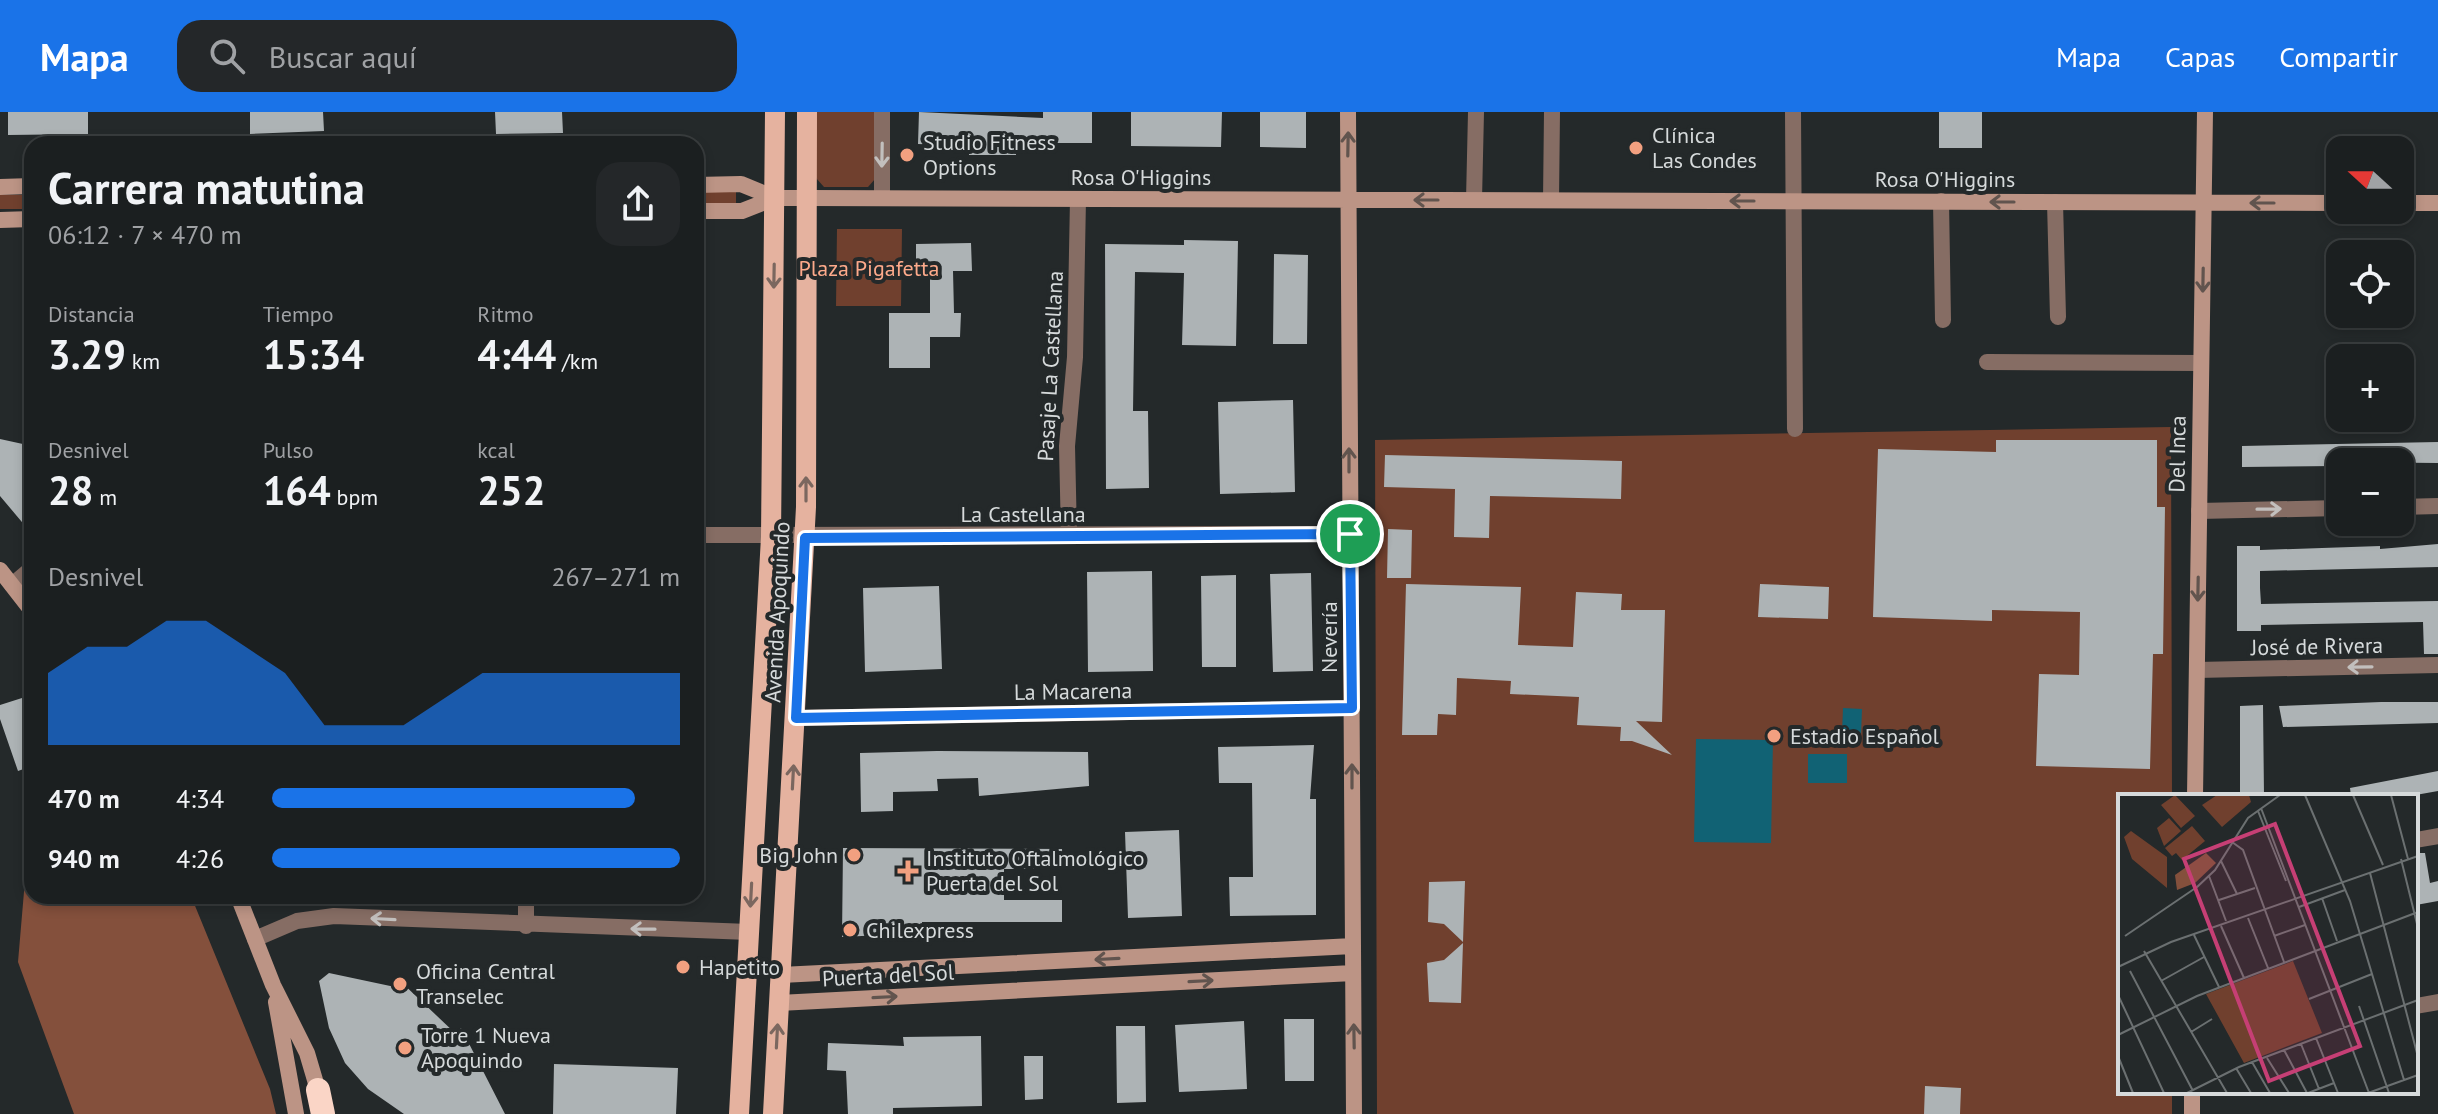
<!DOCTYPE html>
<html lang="es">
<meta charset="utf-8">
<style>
:root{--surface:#1b1f20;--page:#242729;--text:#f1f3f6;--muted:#a0a2a5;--line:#393d3e;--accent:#1a73e8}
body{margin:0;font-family:"PT Sans",sans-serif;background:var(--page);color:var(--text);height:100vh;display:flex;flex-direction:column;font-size:30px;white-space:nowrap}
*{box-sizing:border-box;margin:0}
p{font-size:26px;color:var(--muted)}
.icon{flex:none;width:44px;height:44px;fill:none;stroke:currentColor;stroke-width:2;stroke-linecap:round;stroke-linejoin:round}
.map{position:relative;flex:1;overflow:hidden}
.sheet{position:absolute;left:24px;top:24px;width:680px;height:768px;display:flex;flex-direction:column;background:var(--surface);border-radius:24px;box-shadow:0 4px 12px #0003,0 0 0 2px var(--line)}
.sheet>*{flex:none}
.needle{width:52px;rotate:291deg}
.controls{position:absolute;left:2326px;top:24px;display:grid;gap:16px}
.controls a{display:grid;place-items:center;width:88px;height:88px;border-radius:16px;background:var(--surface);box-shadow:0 4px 12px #0003,0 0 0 2px var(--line);font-size:40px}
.pin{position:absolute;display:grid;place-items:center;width:68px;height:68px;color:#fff;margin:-34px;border:4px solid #fff;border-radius:50%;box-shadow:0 2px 8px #0007}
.round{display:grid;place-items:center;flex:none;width:84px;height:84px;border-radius:24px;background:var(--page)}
.summary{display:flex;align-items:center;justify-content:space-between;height:136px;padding:0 24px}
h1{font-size:44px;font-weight:700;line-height:60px}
.metrics{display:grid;grid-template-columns:repeat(3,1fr);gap:12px;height:136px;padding:8px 24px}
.metrics div{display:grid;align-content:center}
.metrics b{font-size:40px;font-weight:700}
.metrics small{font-size:22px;font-weight:400}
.metrics p{font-size:22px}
.chart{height:224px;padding:16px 24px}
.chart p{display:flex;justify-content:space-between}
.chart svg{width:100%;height:144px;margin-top:8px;fill:var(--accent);opacity:.7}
ul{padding:0 24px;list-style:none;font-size:26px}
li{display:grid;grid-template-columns:128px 96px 1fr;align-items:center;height:60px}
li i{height:20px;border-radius:10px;background:var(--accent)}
header{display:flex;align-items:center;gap:48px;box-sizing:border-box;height:112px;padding:0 40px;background:var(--accent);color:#fff}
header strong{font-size:38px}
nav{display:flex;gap:44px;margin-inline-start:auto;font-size:28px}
.search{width:560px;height:72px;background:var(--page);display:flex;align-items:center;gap:20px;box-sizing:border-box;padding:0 28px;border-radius:24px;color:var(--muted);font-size:30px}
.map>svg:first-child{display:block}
.green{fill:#70402e}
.forest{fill:#84503c}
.water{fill:#116274}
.building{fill:#adb3b5}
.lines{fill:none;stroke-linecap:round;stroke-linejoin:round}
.street{stroke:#866d64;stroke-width:16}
.secondary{stroke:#bc9485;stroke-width:16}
.primary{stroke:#e5b29f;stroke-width:20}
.highway{stroke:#fad5c6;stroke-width:24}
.oneway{stroke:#61544e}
.oneway2{stroke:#c2bfbd}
.oneway3{stroke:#7b675f}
.route-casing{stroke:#fff;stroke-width:16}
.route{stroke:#1a73e8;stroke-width:10}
.poi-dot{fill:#f2a080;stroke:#24292a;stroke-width:3}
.labels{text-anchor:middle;stroke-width:8;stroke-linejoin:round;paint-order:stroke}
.poi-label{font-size:22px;fill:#d6dadb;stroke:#24292a;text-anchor:start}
.street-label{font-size:22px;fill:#d6dadb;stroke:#24292a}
.park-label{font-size:22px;fill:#fdaa8b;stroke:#24292a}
.inset-road{fill:none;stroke:#6b7071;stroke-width:2}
.view{fill:#c63f75;fill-opacity:0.15;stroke:#c63f75;stroke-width:4}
.inset-edge{fill:none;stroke:#d6dadb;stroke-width:4}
</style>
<header>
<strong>Mapa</strong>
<div class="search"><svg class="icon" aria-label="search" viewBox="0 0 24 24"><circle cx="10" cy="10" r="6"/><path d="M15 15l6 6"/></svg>Buscar aquí</div>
<nav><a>Mapa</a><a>Capas</a><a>Compartir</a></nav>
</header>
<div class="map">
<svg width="2438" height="1002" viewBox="0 0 2438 1002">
<rect width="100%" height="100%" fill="#24292a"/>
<path class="green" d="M816 0H874L875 67 868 75H824L816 66Z
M696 77H736V91H696Z
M0 83H32V97H0Z
M837 117H902L901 194H836Z
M2171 315 2172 684H2120V980H2172V1002H1377L1375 328Z"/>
<path class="forest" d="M32 766V784H191L270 977 276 1002H74L18 850 25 768Z"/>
<path class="water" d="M1843 596 1862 597 1861 623 1842 622Z
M1696 627 1773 628 1771 731 1694 730Z
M1808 642H1847V671H1808Z"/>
<path class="building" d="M8 0H88V22L8 23Z
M250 0H323L324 19 250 22Z
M495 0H562L563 21 496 22Z
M919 0 1043 6V0H1092V31H1016V43H969V34L918 32Z
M1131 0H1222L1221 35 1131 34Z
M1260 0H1306V36L1260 35Z
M1939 0H1982V36H1939Z
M1184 128 1238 129 1236 234 1182 233 1184 161 1135 160 1133 299H1148L1149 376 1106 377 1105 132 1184 133Z
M971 131 972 159H953L954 201H961L960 225H930V256H889V201H930V158H916V132Z
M1274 142 1308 143 1307 232H1273Z
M1293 288 1295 380 1220 382 1218 290Z
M0 327 32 334V422L0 384Z
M1996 328H2157V395H2165L2163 542H2153L2150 657 2036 654 2039 562 2079 563 2080 500 1992 498V509L1873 505 1878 337 1996 340Z
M2438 330V351L2335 350V354L2242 355V334Z
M1385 343 1622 349 1621 387 1490 384 1489 426 1454 425 1455 377 1384 375Z
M1388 417 1412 418 1411 466H1387Z
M2438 432V455L2260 459V476L2261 492 2438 489V542H2424L2423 510 2261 513V519H2237V434H2260V438L2380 434V437Z
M1152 459 1153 559 1088 560 1087 460Z
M1311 461 1313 559 1273 560 1270 462Z
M1236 463V555H1202L1201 464Z
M1406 472 1521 475 1518 533 1573 535 1576 480 1622 482 1621 498H1665L1662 610 1636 609 1672 643 1632 629H1620L1621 615 1577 613 1579 585 1510 582 1511 569 1457 566 1456 603 1438 602 1437 623H1402Z
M1760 472 1829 475 1828 507 1758 505Z
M939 474 942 557 865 560 863 476Z
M22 586 32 613V654L18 659 0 607V593Z
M2381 590H2438V611L2283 615 2279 594Z
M2263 593 2264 684H2240V594Z
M1314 633 1310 687H1316V803L1230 804 1229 765H1253L1252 671H1219L1218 635Z
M937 639 1088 640 1089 674 979 684 978 666 937 667 938 679 893 680V699L861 700 860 641Z
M2438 659V679L2410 684H2351L2350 676Z
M1179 718 1182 804 1128 806 1125 720Z
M843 736 1062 737 1063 757H1004V788H1062V810H922V821L842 825Z
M2416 741H2425L2430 771 2438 769V789L2416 793Z
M1465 769 1463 830 1444 812 1428 810 1429 770Z
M1463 831 1461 891 1429 890 1427 851 1444 848Z
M329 861 395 875 398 867 456 922 461 916 505 1002H404L368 977 345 951 329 916 319 869Z
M1284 907H1314V969H1285Z
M1244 909 1247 977 1179 980 1175 913Z
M1116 914H1145L1146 990 1117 991Z
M981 924 982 994 893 996V1002H848L846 959 827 958 828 931 904 934 903 925Z
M1024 944H1043V987L1025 988Z
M554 952 678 956 676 1002H553Z
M1925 974 1961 976 1960 1002H1924Z"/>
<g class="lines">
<path class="street" d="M1793 0 1795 317
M882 86V0
M1474 88 1476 0
M1551 88 1552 0
M1941 89 1943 208
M2055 90 2058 205
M1987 250 2201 251
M2400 395 2438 394
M2199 399 2340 396
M696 423 1350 422
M1069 424 1067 334 1075 245 1078 87
M12 473 32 456
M2197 558 2438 553
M796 606 1352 596
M2416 728 2438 724
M526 814V784
M255 827 297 809 334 804 749 820
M2416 894 2438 890"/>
<path class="secondary" d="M1348 0 1354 1002
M696 73 741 72 775 86H808L2340 91
M0 75 32 74
M2400 91H2438
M696 99H742L775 86
M0 108 32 107
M0 458 32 499
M2195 684 2205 0
M238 784 273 873 307 941 320 985
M781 863 1353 834
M276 890 296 1002
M779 891 1353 861
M2192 1002V980"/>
<path class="primary" d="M739 1002 771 425 775 0
M773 1002 806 395 807 0"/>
<path class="highway" d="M318 978 323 1002"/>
</g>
<defs><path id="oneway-shaft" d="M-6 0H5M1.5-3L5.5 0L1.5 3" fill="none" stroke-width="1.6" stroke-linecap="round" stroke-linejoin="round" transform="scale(2)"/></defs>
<g class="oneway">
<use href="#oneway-shaft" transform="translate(1348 32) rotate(-89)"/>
<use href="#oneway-shaft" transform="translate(1426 88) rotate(-180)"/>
<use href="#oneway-shaft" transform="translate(1742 89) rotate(-180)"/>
<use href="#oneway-shaft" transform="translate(2002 90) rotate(-180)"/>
<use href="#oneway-shaft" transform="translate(2262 91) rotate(-180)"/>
<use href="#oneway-shaft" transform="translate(2203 168) rotate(91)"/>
<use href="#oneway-shaft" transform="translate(1349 348) rotate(-90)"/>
<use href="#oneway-shaft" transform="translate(2198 477) rotate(91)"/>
<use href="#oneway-shaft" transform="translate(1352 664) rotate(-90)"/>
<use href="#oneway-shaft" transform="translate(1107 847) rotate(177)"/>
<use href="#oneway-shaft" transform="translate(1201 869) rotate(-3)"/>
<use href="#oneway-shaft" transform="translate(885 885) rotate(-3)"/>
<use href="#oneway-shaft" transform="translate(1354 924) rotate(-91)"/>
</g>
<g class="oneway2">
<use href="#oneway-shaft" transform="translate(882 43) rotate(91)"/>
<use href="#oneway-shaft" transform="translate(2269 397) rotate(-1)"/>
<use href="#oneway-shaft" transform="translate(2360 555) rotate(179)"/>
<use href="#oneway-shaft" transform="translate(383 807) rotate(-177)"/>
<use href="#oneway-shaft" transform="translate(643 817) rotate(-179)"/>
</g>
<g class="oneway3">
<use href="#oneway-shaft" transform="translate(774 164) rotate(91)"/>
<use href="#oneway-shaft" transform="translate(806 377) rotate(-90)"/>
<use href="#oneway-shaft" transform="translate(793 665) rotate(-87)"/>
<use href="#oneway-shaft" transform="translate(751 783) rotate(93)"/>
<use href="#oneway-shaft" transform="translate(777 924) rotate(-87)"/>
</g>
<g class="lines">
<defs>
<path id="route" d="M1350 422 1352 596 796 606 805 426Z"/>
</defs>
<use href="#route" class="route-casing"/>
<use href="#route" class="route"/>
</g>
<g class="poi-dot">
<circle cx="1636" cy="36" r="8"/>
<circle cx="907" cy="43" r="8"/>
<circle cx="1774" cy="624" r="8"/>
<circle cx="854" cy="743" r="8"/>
<path d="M904 747h8v8h8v8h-8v8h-8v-8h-8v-8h8z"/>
<circle cx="850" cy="818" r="8"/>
<circle cx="683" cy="855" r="8"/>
<circle cx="400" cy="872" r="8"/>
<circle cx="405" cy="936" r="8"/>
</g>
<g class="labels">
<g class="poi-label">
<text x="1652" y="31">Clínica<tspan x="1652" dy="25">Las Condes</tspan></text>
<text x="923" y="38">Studio Fitness<tspan x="923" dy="25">Options</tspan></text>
<text x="1790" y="632">Estadio Español</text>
<text x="838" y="751" text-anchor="end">Big John</text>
<text x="926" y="754">Instituto Oftalmológico<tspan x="926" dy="25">Puerta del Sol</tspan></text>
<text x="866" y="826">Chilexpress</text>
<text x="699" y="863">Hapetito</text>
<text x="416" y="867">Oficina Central<tspan x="416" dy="25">Transelec</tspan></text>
<text x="421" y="931">Torre 1 Nueva<tspan x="421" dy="25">Apoquindo</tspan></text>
</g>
<g class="street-label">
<text x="1141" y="73">Rosa O'Higgins</text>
<text x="1945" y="75">Rosa O'Higgins</text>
<text transform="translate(1050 254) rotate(-87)" y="8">Pasaje La Castellana</text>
<text transform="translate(2177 342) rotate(-89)" y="8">Del Inca</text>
<text x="1023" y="410">La Castellana</text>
<text transform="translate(777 500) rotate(-87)" y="8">Avenida Apoquindo</text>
<text transform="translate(1329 525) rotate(-90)" y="8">Nevería</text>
<text transform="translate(2317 534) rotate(-1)" y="8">José de Rivera</text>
<text transform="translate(1073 579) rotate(-1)" y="8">La Macarena</text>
<text transform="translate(888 863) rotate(-3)" y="8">Puerta del Sol</text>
</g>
<g class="park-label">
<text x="869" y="164">Plaza Pigafetta</text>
</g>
</g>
<g transform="translate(2118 682)">
<rect width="300" height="300" fill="#24292a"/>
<path d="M57 1 77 22 63 34 43 11ZM99 1H131L133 8 104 33 84 11ZM51 24 63 37 46 52 39 34ZM74 32 87 47 64 66 58 59 54 62 47 54ZM13 37 49 63V94L14 65 6 43ZM175 167 204 239 126 269 88 200Z" fill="#70402e"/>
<path d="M88 59 98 69 77 89 59 96 57 81Z" fill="#84503c"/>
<path class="inset-road" d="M187 1 232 107 286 286M235 1 265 71M273 1 290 65M143 14 251 299M140 17 168 87M114 48 125 56 166 168M283 65 300 134M103 67 119 100M252 79 300 263M91 82 108 127M78 94 97 76 130 24 162 1M204 104 219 147M101 106 137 94M181 113 227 96M130 124 150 174M103 132 126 184M76 141 101 193M7 142 79 93M156 142 187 131M26 157 109 299M0 173 53 148 300 62M12 177 75 297M43 187 86 163M0 201 46 299M191 205 254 180M241 212 271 299M73 238 94 225M0 241 79 202 300 118M198 244 220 299M183 250 201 295M166 256 189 299M0 262 15 299M149 264 171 299M134 268 152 299M118 274 133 299M69 299 121 273 300 206M190 299 216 289M250 299 300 281"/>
<path class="view" d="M157 30 242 252 151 287 66 65Z"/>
<rect width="300" height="300" class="inset-edge"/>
</g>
</svg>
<div class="controls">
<a><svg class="needle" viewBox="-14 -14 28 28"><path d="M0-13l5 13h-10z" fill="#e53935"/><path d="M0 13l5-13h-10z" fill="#a0a2a5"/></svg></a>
<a><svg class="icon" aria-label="locate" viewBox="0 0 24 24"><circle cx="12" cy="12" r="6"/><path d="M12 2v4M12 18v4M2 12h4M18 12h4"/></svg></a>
<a>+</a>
<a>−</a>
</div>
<div class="pin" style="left:1350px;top:422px;background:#1e9e55"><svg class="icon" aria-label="arrive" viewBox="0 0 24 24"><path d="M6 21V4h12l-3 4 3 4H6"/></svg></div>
<section class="sheet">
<div class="summary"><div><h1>Carrera matutina</h1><p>06:12 · 7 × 470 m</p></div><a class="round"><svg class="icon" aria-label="share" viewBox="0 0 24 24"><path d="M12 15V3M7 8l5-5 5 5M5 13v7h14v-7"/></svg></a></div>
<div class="metrics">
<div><p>Distancia</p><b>3.29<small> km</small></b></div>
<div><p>Tiempo</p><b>15:34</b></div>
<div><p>Ritmo</p><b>4:44<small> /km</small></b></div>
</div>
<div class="metrics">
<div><p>Desnivel</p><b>28<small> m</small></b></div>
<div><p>Pulso</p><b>164<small> bpm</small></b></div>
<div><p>kcal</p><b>252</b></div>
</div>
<div class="chart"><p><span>Desnivel</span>267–271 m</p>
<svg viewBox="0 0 160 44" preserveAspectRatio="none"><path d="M0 44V22L10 14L20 14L30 6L40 6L50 14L60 22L70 38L80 38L90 38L100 30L110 22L120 22L130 22L140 22L150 22L160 22V44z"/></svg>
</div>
<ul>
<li><b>470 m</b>4:34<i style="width:89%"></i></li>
<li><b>940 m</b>4:26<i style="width:100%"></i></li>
</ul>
</section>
</div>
